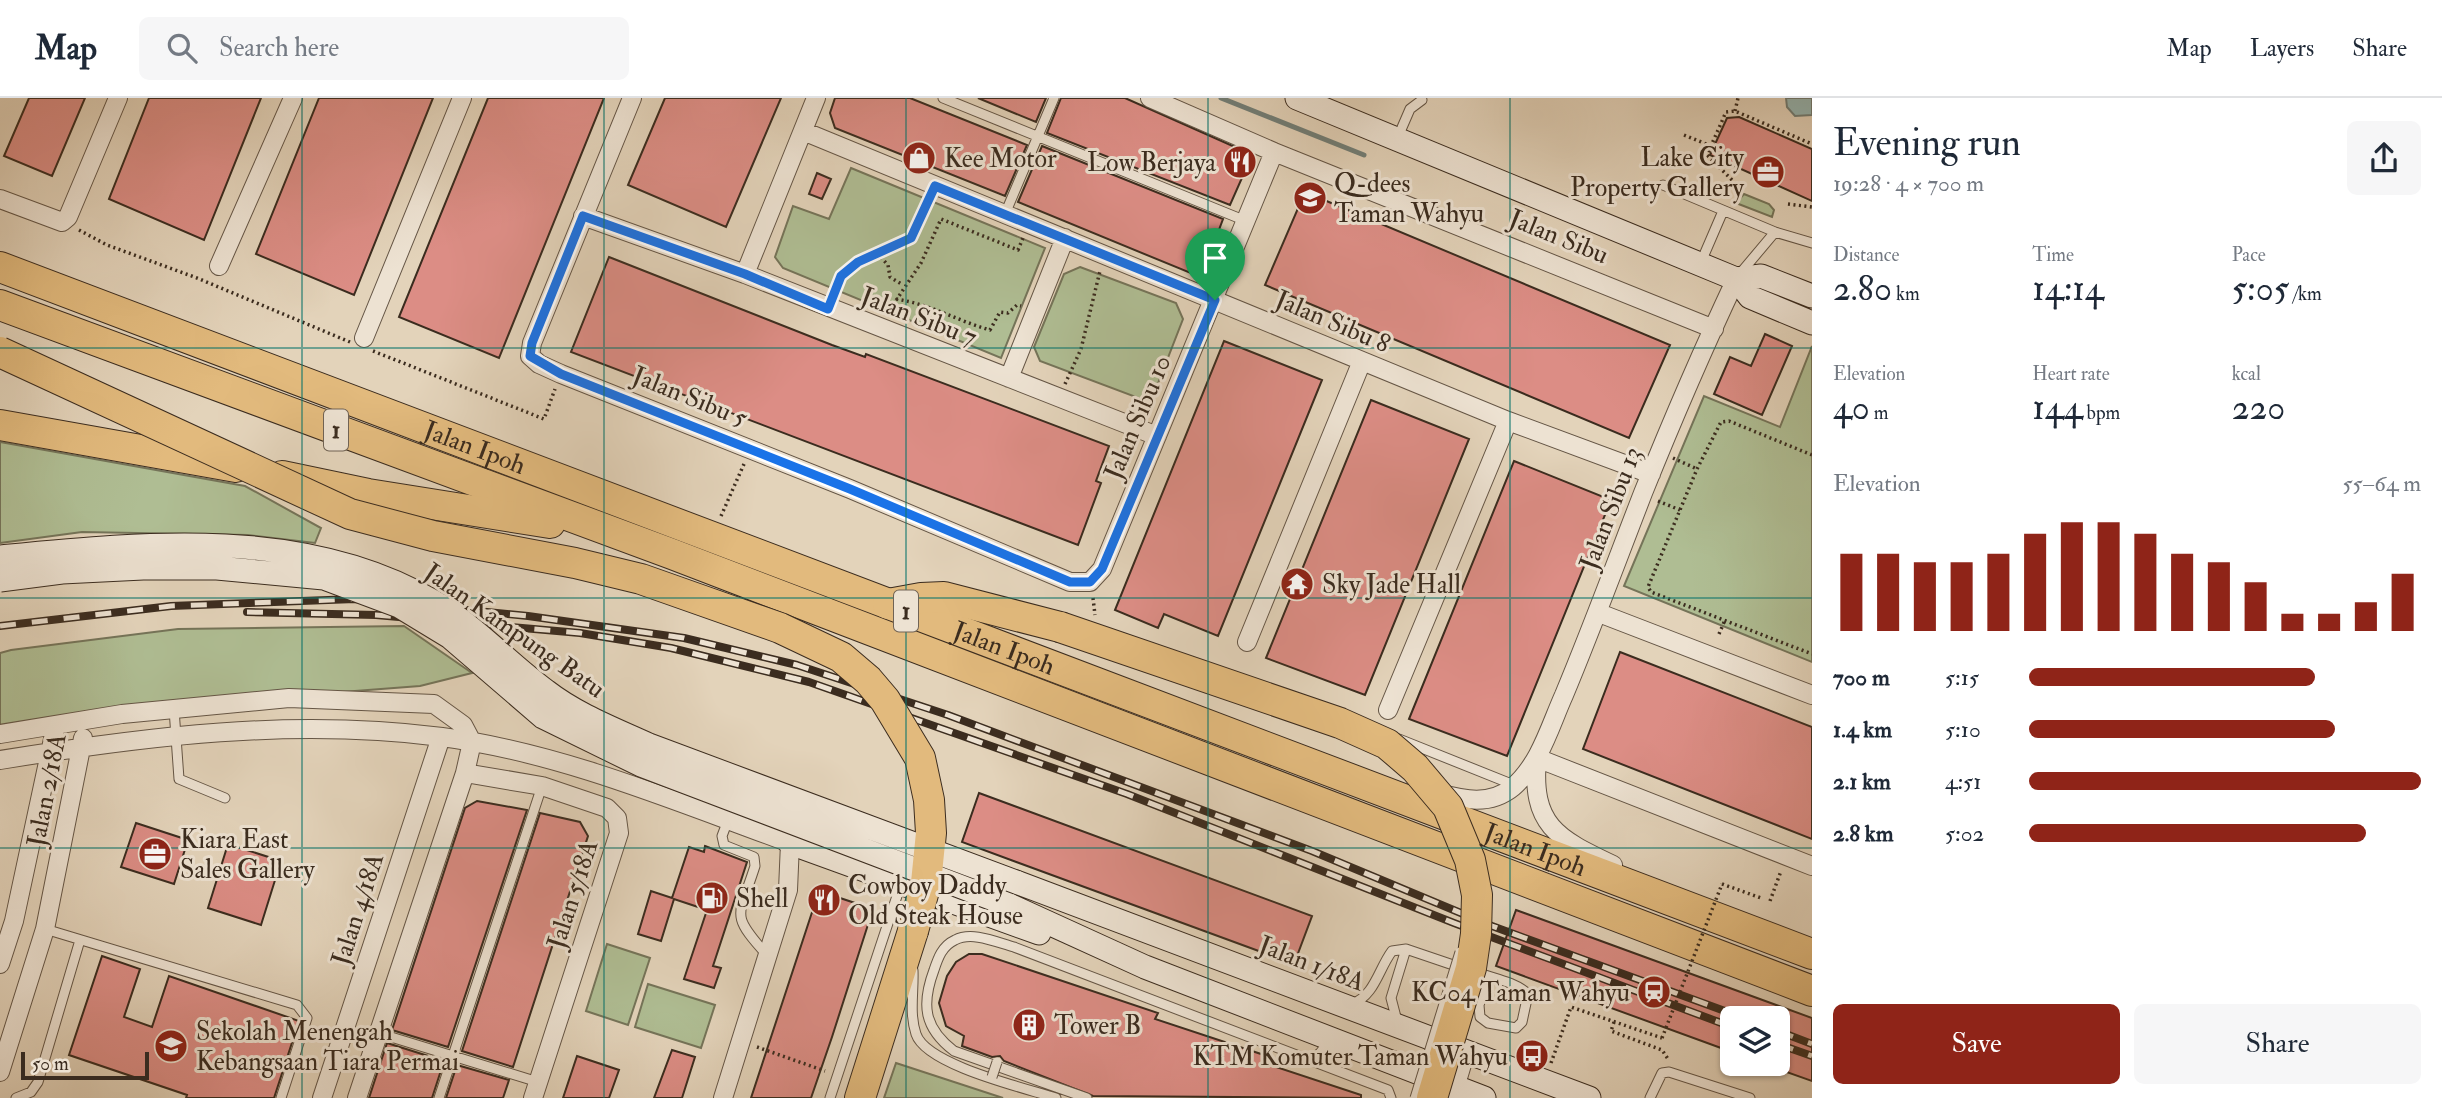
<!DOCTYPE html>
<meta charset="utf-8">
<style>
:root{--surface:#fff;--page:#f6f6f7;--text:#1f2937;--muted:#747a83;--line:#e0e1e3;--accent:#8f2418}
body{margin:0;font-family:"IM FELL Double Pica",serif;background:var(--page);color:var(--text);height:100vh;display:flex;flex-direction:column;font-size:26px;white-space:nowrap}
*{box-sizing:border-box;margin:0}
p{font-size:23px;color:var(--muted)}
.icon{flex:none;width:38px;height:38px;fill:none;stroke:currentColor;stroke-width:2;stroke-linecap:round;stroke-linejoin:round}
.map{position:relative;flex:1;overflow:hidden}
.panel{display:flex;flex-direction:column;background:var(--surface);width:630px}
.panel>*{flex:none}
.fabs{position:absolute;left:1720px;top:908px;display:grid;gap:14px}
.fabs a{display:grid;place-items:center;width:70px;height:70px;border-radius:10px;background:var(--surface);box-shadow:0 2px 5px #0004;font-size:35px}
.scale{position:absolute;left:21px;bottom:18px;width:128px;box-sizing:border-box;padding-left:7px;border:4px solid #3b2c1f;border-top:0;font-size:19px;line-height:24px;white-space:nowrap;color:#3b2c1f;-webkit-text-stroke:5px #ede2d2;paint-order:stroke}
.pin{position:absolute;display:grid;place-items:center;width:60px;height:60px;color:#fff;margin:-72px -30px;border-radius:50% 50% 50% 0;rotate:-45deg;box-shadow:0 0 7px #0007}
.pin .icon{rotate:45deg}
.round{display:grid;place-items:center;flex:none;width:74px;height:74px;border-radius:10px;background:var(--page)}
.head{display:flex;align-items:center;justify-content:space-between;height:119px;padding:0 21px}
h1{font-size:38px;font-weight:600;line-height:52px}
.metrics{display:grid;grid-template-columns:repeat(3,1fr);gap:10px;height:119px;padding:7px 21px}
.metrics div{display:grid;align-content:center}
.metrics b{font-size:35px;font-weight:600}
.metrics small{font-size:19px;font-weight:400}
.metrics p{font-size:19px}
.chart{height:196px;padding:14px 21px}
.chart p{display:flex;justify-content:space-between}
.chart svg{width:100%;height:126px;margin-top:7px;stroke:var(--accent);stroke-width:6}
.cta{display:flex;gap:14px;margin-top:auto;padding:14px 21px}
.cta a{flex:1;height:80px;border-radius:10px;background:var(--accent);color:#fff;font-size:28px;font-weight:600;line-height:80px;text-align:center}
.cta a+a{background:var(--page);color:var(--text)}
ul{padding:0 21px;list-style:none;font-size:23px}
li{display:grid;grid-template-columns:112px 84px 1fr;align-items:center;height:52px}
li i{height:18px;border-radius:9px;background:var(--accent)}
header{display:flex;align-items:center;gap:42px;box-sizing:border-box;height:98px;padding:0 35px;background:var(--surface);border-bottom:2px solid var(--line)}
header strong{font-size:33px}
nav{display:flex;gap:38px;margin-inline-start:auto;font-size:24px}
.search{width:490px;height:63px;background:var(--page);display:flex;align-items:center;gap:18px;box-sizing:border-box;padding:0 24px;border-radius:10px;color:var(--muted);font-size:26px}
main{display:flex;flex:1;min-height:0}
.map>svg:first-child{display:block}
.green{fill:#afbd93;stroke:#757459;stroke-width:2}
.water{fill:#96b7b4;stroke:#727f78;stroke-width:2}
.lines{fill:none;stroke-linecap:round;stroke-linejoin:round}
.stream{stroke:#727f78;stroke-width:5}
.building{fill:#dc8d85;stroke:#3b2c1f;stroke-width:2}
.lane-casing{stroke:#655646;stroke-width:11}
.street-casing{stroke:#655646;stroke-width:20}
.secondary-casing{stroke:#3b2c1f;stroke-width:25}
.highway-casing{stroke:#3b2c1f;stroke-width:32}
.path{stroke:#3b2c1f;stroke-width:3.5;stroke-dasharray:2 3.5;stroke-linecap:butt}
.lane{stroke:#ede2d2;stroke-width:9}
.street{stroke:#ede2d2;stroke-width:18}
.secondary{stroke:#ede2d2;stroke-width:23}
.highway{stroke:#e2ba7d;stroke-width:30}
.rail-casing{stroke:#3b2c1f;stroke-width:8}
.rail{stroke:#ede2d2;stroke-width:5;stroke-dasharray:16;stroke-linecap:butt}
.lane-bridge-casing{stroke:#655646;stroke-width:11;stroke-linecap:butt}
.secondary-bridge-casing{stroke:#3b2c1f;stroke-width:25;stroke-linecap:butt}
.highway-bridge-casing{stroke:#3b2c1f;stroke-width:32;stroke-linecap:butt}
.path-bridge{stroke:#3b2c1f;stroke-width:3.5;stroke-dasharray:2 3.5;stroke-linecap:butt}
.lane-bridge{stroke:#ede2d2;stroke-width:9}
.secondary-bridge{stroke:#ede2d2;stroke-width:23}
.highway-bridge{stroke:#e2ba7d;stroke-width:30}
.route-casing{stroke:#fff;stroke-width:14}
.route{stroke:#1a73e8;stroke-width:9}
.grid{fill:none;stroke:#0f766e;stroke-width:2;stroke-opacity:0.55}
.labels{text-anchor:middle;stroke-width:6;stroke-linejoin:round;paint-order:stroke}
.shield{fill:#ede2d2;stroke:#706355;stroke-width:2}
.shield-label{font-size:24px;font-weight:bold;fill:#3b2c1f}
.poi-label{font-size:26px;fill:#3b2c1f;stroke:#ede2d2;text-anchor:start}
.street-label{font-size:26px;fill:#3b2c1f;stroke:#ede2d2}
</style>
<header>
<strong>Map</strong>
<div class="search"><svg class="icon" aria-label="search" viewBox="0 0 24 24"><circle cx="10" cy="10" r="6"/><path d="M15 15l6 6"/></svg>Search here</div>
<nav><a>Map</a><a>Layers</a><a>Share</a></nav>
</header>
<main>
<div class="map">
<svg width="1812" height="1000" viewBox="0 0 1812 1000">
<rect width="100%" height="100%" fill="#e3d3ba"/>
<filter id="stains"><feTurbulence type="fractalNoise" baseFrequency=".00286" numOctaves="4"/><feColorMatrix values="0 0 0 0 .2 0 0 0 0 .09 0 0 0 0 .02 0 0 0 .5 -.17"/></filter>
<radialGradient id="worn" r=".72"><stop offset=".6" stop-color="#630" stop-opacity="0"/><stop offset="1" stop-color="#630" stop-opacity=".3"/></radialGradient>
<path class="green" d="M851 70 1045 150 1001 260 783 170 775 159 793 108 829 121Z
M1744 96 1769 106 1774 112 1772 119 1736 105Z
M1080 169 1176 205 1183 221 1155 293 1141 301 1040 263 1034 249 1064 176Z
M1812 248V564L1624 488 1704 298 1780 329Z
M0 344 245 388 321 430 315 445 248 437 82 434 0 445Z
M404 528 472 575 420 588 106 612 0 629V555L11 552 178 531Z
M607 846 650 860 628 927 586 913Z
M648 886 715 907 701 950 635 929Z
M896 965 1003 1000H884Z"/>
<path class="water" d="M1786 0H1812V17L1795 18 1787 9Z"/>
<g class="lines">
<path class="stream" d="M1221 0 1364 57"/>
</g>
<path class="building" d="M29 0H85L52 78 4 58Z
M149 0H261L204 142 109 101Z
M319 0H433L354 197 256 156Z
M488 0H604L499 260 399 219Z
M665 0H781L726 129 628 87Z
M835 0H910L1027 47 1005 98 835 30 830 15Z
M978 0H1046L1036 24Z
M1061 0H1125L1244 53 1249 64 1230 107 1047 35Z
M1739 19 1812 51V103L1710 57 1727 20Z
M1042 48 1223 121 1205 169 1193 176 1018 104Z
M817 75 831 81 822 101 809 96Z
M1305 94 1670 247 1629 340 1265 187Z
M609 159 832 247 865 259 866 256 1109 348 1096 383 1101 385 1078 447 571 254Z
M1765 236 1792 248 1762 317 1714 296 1730 259 1751 268Z
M1224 243 1322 282 1218 538 1164 516 1158 530 1115 512Z
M1371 302 1469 341 1365 597 1266 560Z
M1514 363 1611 402 1507 658 1409 621Z
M1620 554 1812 629V741L1583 651Z
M979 695 1312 818 1294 866 962 744Z
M477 703 527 712 448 949 392 932 465 710Z
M540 715 580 724 588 738 513 969 462 953Z
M136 725 188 742 174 786 121 769Z
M228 746 281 763 261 827 208 810Z
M705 748 747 764 713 868 721 870 714 890 684 881 707 812 674 801 661 843 638 836 651 793 672 800 689 749 704 754Z
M819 793 873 811 832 939 811 1000H751Z
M1516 812 1812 920V983L1778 971V920H1732V954L1496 868Z
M969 856H982L1158 915 1155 921 1273 960 1270 967 1361 997V1000L1093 998 1004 963 1000 958 992 959 962 948 964 938 946 928 939 905 947 878 956 864Z
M102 858 140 871 124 919 152 929 169 878 299 923 274 1000H186L187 997 69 957Z
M387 945 444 963 432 1000H369Z
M672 952 695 959 682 1000H654Z
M577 958 619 972 609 1000H563Z
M457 967 509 982 503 1000H446Z"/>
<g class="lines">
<defs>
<path id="lane" d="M943 0 1246 123
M1397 41 1410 11 1422 2
M1663 87 1775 134 1812 145
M1005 116 1054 0
M1701 164 1723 113
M1738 178 1775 134
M174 611 179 681 225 700
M1399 641 1514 687
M728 722 722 738 724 747 754 759 755 768C739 819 729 815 767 857
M45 831 297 907 307 920 281 1000
M913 872C914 893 909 915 916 936 926 967 1025 990 1056 1000
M1476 874C1492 880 1516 884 1528 896L1522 924 1516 930 1488 925 1480 919 1479 907 1489 879
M1352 906C1375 897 1378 872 1392 853L1406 851 1462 870
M1397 923 1391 900 1406 851
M378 935 538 984
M1308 964 1320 955 1329 943
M16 1000 31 994 38 984 80 842
M439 1000 542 688
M830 1000 901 786
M1087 1000 954 953C924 930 921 907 934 872 938 860 942 848 955 842 972 833 996 844 1014 849L1388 992 1391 1000
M1650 1000 1662 975 1669 974 1750 1000"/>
<path id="street" d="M632 0 532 245 530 258 539 266 561 276 850 391 1070 484H1090L1102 471 1274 54
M1150 0 1274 54 1714 231
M803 33 1508 323 1651 376
M0 101 62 124 68 119 118 0
M583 118 745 176 1157 338
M219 168 293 0
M745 176 816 0
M364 240 462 0
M1009 280 1065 140
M1599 515 1812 597
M1247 544 1362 263
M1388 612 1508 323
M0 636 122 616 289 600 434 606 463 627 472 644
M1537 660 1812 768
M1537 660C1531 727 1556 740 1613 767
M0 662C147 638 293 620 442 639 562 655 677 704 790 745L788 792 723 1000
M465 675 542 688 607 710 617 720 619 735 533 1000
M1438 695C1464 702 1490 708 1513 689 1540 666 1550 628 1564 597 1592 530 1617 462 1643 395 1672 323 1703 251 1736 181
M0 866 14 823 56 627
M0 974 45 831 83 640
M322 1000 441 639
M357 1000 465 675 472 644
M1452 1000 1466 953"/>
<path id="secondary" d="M1297 0 1736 181 1750 199 1812 225
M1736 181 1761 178 1812 198
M790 745 1039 835
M1016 784 1589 1000
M1009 807 1145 869 1484 1000"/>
<g id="highway">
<path id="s1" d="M0 169 1812 856"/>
<path d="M0 207 672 456 1812 893"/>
<path d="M0 327 236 369"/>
<path d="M282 378 368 396 550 425"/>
<path d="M888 506 921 500 944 499 1060 529"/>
<path d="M860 1000 913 833"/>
</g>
</defs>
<use href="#lane" class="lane-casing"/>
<use href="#street" class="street-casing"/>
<use href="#secondary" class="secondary-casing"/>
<use href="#highway" class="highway-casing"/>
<path class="path" d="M1735 13 1738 0
M1684 37 1711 48
M1732 82 1707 57 1726 14 1735 13 1812 46
M1788 106 1812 109
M79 132 107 147 197 180 350 244
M877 155 888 167 890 179 903 187
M834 195C848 162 880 154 911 140L928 103
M896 201C933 207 955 222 990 232L1000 214 1008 215 1017 207 1021 208
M887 216 921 165 941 121 1018 152 1023 140
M373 253 544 321 555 291
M1065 286 1081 251 1100 173
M1812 357 1729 323 1721 324 1697 371 1648 489 1651 494 1812 556
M1673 360 1697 371
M1658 403 1680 412
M721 418 744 366
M1093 500 1095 517
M1719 536 1725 522
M1722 786 1761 800
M1770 803 1781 773
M1614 924 1611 933 1662 952 1668 961
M757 949 825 973
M1551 965 1571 909 1662 940"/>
<use href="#lane" class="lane"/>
<use href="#street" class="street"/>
<use href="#secondary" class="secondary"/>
<use href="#highway" class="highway"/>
<defs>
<path id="rail" d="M247 514 376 517 580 535 671 550 809 584 1127 696 1454 825 1732 929
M0 528 171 508 355 501 528 518 684 540 797 567 948 617 1312 753 1492 828 1744 920
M1778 933 1812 946
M1778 946 1812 958"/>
</defs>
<use href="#rail" class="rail-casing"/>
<use href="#rail" class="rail"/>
<defs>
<path id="lane-bridge" d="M992 979 997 964
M1415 1000 1460 854"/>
<path id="secondary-bridge" d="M0 459C143 445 306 428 434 504 476 529 508 565 546 593 577 617 614 631 649 647L1016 784
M0 482 62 474 143 470H217L324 480 399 508 450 539 543 619 641 667 1009 807"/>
<path id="highway-bridge" d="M0 254 350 416 433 438 575 465 641 481 780 530 841 559 868 582 885 602 920 660 929 702 931 735 926 785 913 833
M1060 529 1340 625 1387 646 1415 670 1448 709 1470 762 1477 797 1476 836 1471 870 1432 1000"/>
</defs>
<use href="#lane-bridge" class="lane-bridge-casing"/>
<use href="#secondary-bridge" class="secondary-bridge-casing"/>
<use href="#highway-bridge" class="highway-bridge-casing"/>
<path class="path-bridge" d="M1662 940 1722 786"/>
<use href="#lane-bridge" class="lane-bridge"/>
<use href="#secondary-bridge" class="secondary-bridge"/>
<use href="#highway-bridge" class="highway-bridge"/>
</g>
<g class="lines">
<defs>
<path id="route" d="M935 88 1215 202 1102 471 1090 484H1070L850 391 561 276 530 258 532 245 583 118 745 176 828 211 841 178 858 164 911 140Z"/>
</defs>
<use href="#route" class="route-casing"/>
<use href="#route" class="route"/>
</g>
<path class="grid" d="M302 0V1000M604 0V1000M906 0V1000M1208 0V1000M1510 0V1000M0 250H1812M0 500H1812M0 750H1812"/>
<defs>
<symbol id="shop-disc" viewBox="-11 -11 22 22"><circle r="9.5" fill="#8f2418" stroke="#ede2d2"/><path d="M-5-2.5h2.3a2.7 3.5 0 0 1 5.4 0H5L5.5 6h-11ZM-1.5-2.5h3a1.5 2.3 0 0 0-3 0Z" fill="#fff"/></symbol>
<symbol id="restaurant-disc" viewBox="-11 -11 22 22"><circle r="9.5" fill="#8f2418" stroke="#ede2d2"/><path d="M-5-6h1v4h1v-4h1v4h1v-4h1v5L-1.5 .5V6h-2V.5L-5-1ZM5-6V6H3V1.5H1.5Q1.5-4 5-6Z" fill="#fff"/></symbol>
<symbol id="office-disc" viewBox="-11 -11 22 22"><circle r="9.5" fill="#8f2418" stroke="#ede2d2"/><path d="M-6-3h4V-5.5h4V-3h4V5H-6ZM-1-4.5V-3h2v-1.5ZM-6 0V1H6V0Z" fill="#fff"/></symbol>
<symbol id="school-disc" viewBox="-11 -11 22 22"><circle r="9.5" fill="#8f2418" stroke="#ede2d2"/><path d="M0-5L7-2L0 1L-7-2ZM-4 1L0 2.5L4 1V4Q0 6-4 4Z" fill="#fff"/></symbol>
<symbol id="temple-disc" viewBox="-11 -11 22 22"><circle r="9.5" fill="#8f2418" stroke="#ede2d2"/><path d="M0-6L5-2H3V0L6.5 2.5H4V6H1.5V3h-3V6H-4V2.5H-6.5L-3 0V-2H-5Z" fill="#fff"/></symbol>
<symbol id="fuel-disc" viewBox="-11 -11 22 22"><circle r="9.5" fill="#8f2418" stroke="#ede2d2"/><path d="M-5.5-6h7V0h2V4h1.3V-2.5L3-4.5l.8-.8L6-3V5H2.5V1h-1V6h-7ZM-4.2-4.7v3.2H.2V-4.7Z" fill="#fff"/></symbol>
<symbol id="station-disc" viewBox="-11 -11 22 22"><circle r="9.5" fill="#8f2418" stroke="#ede2d2"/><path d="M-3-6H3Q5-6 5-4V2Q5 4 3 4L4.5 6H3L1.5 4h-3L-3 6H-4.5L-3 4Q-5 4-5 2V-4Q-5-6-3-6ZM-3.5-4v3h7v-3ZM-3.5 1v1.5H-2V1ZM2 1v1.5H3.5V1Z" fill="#fff"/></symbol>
<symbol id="building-disc" viewBox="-11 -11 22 22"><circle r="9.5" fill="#8f2418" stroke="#ede2d2"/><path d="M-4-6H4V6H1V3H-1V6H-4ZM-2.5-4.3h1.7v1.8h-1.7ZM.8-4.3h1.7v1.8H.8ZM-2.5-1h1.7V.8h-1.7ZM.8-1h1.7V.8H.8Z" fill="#fff"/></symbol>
<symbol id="bus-disc" viewBox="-11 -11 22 22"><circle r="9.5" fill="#8f2418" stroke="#ede2d2"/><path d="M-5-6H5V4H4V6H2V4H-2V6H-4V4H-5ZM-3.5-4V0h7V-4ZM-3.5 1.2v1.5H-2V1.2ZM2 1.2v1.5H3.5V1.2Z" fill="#fff"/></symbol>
</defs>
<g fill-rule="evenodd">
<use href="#shop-disc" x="900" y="41" width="38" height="38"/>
<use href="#restaurant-disc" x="1221" y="45" width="38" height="38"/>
<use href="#office-disc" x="1749" y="55" width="38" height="38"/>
<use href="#school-disc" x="1291" y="81" width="38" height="38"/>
<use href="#temple-disc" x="1278" y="467" width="38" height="38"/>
<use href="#office-disc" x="136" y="737" width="38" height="38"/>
<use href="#fuel-disc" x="693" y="781" width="38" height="38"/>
<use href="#restaurant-disc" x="805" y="783" width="38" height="38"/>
<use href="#station-disc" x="1635" y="875" width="38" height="38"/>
<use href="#building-disc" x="1010" y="908" width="38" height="38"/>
<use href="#school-disc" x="152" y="929" width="38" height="38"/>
<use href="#bus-disc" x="1513" y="939" width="38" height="38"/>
</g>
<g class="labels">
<g class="shield">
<rect x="324" y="311.5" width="24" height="41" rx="5"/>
<rect x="894" y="492.5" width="24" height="41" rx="5"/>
</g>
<g class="shield-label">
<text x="336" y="340">1</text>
<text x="906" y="521">1</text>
</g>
<g class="poi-label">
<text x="1744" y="68" text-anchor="end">Lake City<tspan x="1744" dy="30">Property Gallery</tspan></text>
<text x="944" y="69">Kee Motor</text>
<text x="1216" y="73" text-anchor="end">Low Berjaya</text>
<text x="1334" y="94">Q-dees<tspan x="1334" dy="30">Taman Wahyu</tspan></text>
<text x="1322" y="495">Sky Jade Hall</text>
<text x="180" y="750">Kiara East<tspan x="180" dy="30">Sales Gallery</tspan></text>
<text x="848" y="796">Cowboy Daddy<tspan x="848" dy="30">Old Steak House</tspan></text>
<text x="736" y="809">Shell</text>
<text x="1630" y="903" text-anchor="end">KC04 Taman Wahyu</text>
<text x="1054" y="936">Tower B</text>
<text x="196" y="942">Sekolah Menengah<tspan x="196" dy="30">Kebangsaan Tiara Permai</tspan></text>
<text x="1508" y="967" text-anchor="end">KTM Komuter Taman Wahyu</text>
</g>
<g class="street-label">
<text transform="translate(1559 138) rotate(22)" y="9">Jalan Sibu</text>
<text transform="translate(919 218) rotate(21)" y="9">Jalan Sibu 7</text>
<text transform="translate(1333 223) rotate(23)" y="9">Jalan Sibu 8</text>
<text transform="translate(690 298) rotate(22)" y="9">Jalan Sibu 5</text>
<text transform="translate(1137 319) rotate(-67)" y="9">Jalan Sibu 10</text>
<text dy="9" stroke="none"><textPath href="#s1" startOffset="508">Jalan Ipoh</textPath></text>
<text transform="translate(1610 410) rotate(-69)" y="9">Jalan Sibu 13</text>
<text transform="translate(515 532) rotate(35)" y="9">Jalan Kampung Batu</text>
<text dy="9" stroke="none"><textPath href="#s1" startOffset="1074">Jalan Ipoh</textPath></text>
<text transform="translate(46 692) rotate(-79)" y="9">Jalan 2/18A</text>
<text dy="9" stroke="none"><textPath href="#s1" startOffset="1642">Jalan Ipoh</textPath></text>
<text transform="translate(572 796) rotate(-72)" y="9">Jalan 5/18A</text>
<text transform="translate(357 811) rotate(-72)" y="9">Jalan 4/18A</text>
<text transform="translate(1312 865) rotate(21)" y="9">Jalan 1/18A</text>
</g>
</g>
<rect width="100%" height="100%" filter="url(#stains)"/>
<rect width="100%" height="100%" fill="url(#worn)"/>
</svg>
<div class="fabs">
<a><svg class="icon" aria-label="layers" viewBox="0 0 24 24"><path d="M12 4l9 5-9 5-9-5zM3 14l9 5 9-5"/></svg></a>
</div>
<div class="scale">50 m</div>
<div class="pin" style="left:1215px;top:202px;background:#1e9e55"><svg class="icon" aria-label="arrive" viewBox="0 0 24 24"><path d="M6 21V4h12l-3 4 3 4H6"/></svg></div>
</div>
<section class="panel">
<div class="head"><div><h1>Evening run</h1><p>19:28 · 4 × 700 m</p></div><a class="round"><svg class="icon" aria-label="share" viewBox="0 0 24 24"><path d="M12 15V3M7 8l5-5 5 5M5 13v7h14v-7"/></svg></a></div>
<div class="metrics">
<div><p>Distance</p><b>2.80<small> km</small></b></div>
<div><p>Time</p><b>14:14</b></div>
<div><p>Pace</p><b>5:05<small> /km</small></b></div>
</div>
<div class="metrics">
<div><p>Elevation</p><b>40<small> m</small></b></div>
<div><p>Heart rate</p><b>144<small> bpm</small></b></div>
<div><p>kcal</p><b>220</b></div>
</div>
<div class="chart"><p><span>Elevation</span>55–64 m</p>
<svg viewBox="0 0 160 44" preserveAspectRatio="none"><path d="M5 44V17M15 44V17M25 44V20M35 44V20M45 44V17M55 44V10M65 44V6M75 44V6M85 44V10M95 44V17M105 44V20M115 44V27M125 44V38M135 44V38M145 44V34M155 44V24"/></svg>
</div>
<ul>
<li><b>700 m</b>5:15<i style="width:73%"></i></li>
<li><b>1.4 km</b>5:10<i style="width:78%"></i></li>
<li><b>2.1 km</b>4:51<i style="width:100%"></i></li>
<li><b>2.8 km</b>5:02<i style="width:86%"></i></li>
</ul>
<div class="cta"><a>Save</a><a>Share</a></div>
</section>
</main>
